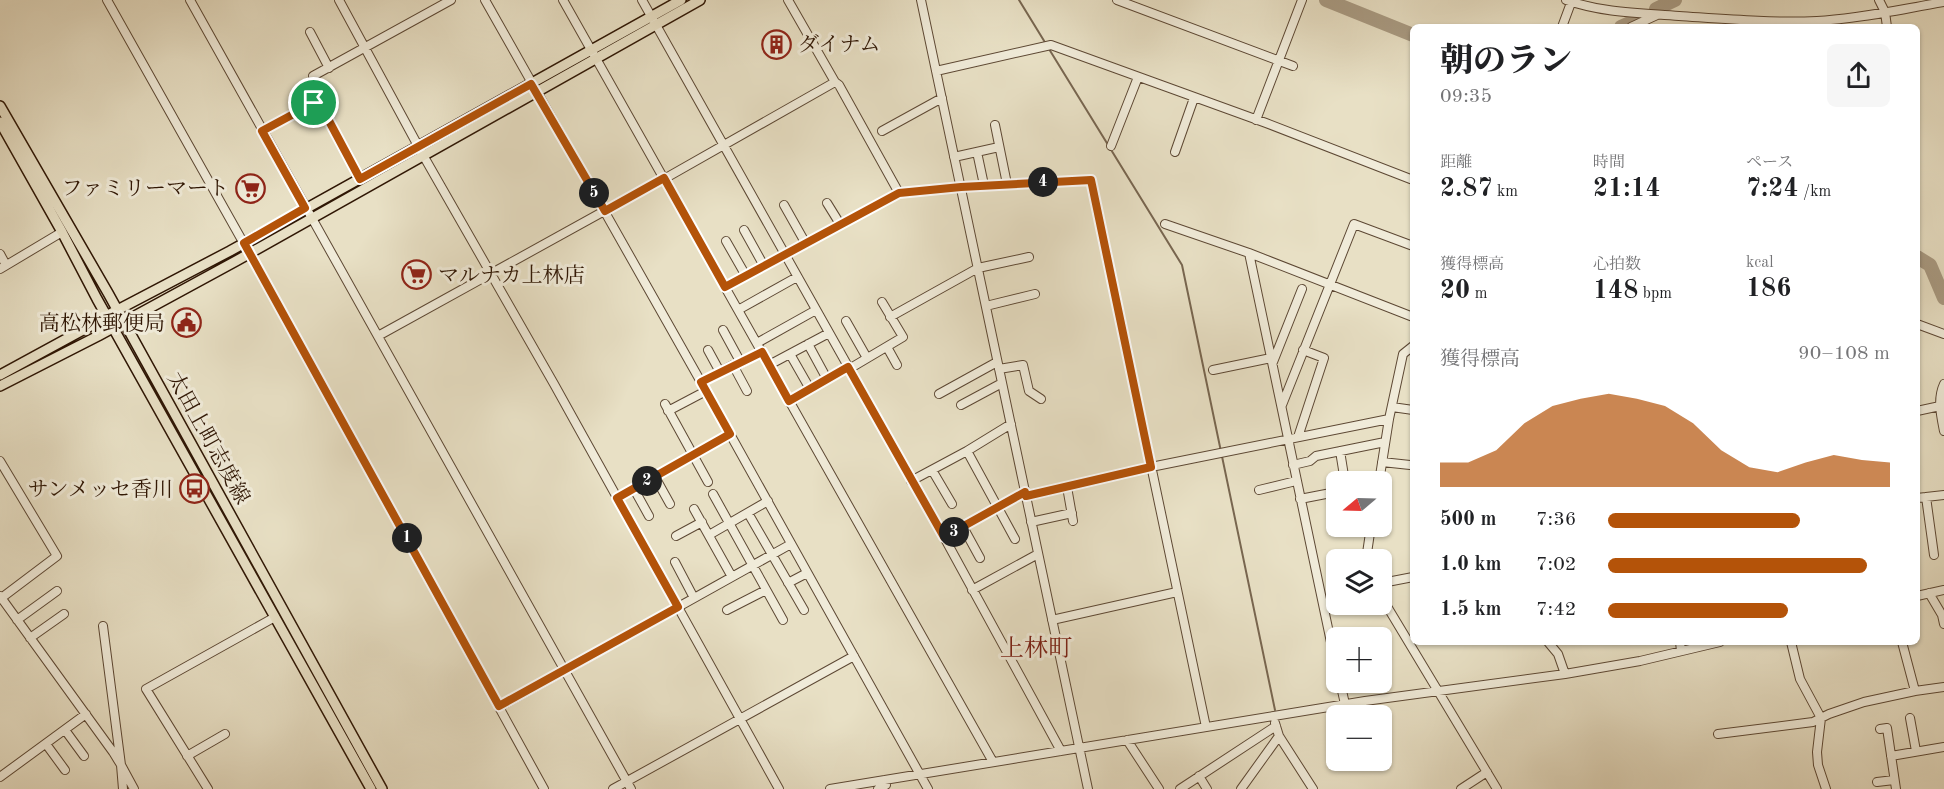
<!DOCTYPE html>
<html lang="ja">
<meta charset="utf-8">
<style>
:root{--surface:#fff;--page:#f6f6f6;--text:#202124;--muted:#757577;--accent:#b45309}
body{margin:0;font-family:"Old Standard TT","Noto Serif JP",serif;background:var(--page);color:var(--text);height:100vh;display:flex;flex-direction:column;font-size:22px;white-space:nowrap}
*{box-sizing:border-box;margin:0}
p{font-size:20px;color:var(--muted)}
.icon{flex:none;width:33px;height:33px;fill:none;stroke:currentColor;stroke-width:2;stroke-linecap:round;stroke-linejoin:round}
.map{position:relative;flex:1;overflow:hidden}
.details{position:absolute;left:1410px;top:24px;width:510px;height:621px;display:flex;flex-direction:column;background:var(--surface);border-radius:9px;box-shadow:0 2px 4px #0004}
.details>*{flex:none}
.needle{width:39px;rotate:251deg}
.controls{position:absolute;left:1326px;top:471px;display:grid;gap:12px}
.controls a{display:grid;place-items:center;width:66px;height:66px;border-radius:9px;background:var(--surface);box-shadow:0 2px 4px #0004;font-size:30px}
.pin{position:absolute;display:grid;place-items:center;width:51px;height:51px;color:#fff;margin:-26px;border:3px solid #fff;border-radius:50%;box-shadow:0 2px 6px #0007}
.km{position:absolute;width:30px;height:30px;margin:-15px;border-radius:50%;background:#222;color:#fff;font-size:16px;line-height:30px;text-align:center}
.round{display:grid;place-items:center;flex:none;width:63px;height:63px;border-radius:9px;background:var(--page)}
.summary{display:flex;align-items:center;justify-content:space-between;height:102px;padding:0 30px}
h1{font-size:33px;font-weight:800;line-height:45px}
.stats{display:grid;grid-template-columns:repeat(3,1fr);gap:9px;height:102px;padding:6px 30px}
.stats div{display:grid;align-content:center}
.stats b{font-size:26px;font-weight:800}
.stats small{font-size:16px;font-weight:400}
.stats p{font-size:16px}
.chart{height:168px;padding:12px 30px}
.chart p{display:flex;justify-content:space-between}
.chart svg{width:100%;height:108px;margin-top:6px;fill:var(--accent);opacity:.7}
ul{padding:0 30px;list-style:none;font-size:20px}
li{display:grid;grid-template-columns:96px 72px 1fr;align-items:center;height:45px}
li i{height:15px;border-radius:8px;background:var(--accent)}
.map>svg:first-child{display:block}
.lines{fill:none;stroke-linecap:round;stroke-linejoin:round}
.stream{stroke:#786650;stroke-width:2}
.river{stroke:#a99b83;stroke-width:14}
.minor-casing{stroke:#5d4834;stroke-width:10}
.major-casing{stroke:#2f1604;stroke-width:12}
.minor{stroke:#f0ebd9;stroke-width:8}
.major{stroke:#e8e0c5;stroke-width:9}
.route-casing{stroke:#fff;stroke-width:12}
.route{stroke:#b45309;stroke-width:8}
.labels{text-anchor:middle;stroke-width:6;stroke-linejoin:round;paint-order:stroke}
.poi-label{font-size:21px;fill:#2f1604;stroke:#f0ebd9;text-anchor:end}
.street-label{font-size:21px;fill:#2f1604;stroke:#f0ebd9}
.quarter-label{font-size:24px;fill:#7a1f14;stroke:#f0ebd9}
</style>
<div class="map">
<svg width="1944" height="789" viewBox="0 0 1944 789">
<rect width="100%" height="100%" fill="#e8e0c5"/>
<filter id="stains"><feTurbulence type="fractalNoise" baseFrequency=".00333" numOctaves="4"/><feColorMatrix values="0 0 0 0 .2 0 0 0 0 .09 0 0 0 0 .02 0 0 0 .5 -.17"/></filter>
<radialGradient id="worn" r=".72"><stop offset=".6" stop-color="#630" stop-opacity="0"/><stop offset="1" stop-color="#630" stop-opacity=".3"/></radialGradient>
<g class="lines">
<path class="stream" d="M1019 0 1046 44
M1049 49 1182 265 1275 710"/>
<path class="river" d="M1326 0 1413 35
M1656 9 1675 0
M1621 27 1639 19
M1917 257 1930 265 1944 298"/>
<defs>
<path id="minor" d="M107 0 257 267 544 789
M190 0 631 789
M339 0 423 155 554 384 779 789
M485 0 701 382 928 789
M563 0 993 762
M642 0 944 537 1061 751
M921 0 1088 789
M1117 0 1293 66
M1566 0C1603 13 1640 13 1679 16 1725 19 1771 23 1817 21 1859 19 1902 9 1944 2
M1879 0 1885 12 1887 27
M1562 27 1572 0
M1631 27 1657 15
M310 32 329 68
M936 71 1051 45 1266 123 1413 180
M313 76 451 0
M835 82 839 85 899 193 961 187 1091 180 1206 727
M1256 120 1302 0
M995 125 1007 184
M262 131 314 103 320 104 360 179
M882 131 942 98
M1111 146 1138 77
M977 152 984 185
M1175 152 1194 98
M954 157 999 147
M664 179 835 82 788 0
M827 203 840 224
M784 205 806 244
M1165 224 1249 253 1413 317
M744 230 764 266
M726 241 746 276
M1249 253 1336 666
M0 254 6 265
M0 269 62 232
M725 287 899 193
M986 306 1035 294
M738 310 797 277
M890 317 978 268 1029 257
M846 321 867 358
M1917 324 1944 334
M723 330 741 363
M378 336 664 178
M757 343 816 310
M808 344 827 379
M887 347 897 365
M708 350 720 372
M790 354 810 389
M1273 362 1302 289
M739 364 762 352
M769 365 829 333
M849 369 903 337 882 302
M999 369 1023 365 1029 391 1041 399
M1213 370 1271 358
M701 382 733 365 747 391
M1944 384C1937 399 1941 416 1944 431
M939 394 997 362
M789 401 847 367
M665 404 708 482
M961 405 1002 383
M1282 405 1354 224 1413 246
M1392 407 1413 410
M668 411 706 391
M1917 411 1940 406
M1298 437 1324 358 1303 350
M967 451 1011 424
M1340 451 1345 482
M0 461 57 556 0 599
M1382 462 1410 465
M1293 465 1310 461 1316 456 1385 442
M932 470 952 504
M655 477 670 504
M911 481 967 451 1015 539
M1379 482 1389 419 1403 354 1413 346
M1067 487 1073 521
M634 489 649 516
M1259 490 1296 481
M713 494 783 620
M1026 496 1151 467 1389 419
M1926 497 1934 555
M617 498 730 434
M1917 498 1944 495
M1300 499 1336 492
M694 509 732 577
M748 513 804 610
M1031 522 1072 513
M963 527 980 558
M709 535 768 501
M676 536 702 522
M944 537 1025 492
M1366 560 1371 526
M675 562 694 598
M788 583 807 573
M1382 583 1413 577
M972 590 1038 554
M1929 593 1942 615 1944 624
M0 596 113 752 121 765 123 789
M1917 596 1944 590
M1382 598 1497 789
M727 610 766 590
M17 620 57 591
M1052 620 1177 592
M103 626 121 765 134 789
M30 638 64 614
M1548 642 1558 654 1565 674
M1680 642 1681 651
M1791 642 1800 679 1821 718 1817 752 1818 765 1826 789
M1340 682 1345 704
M1915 691 1944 687
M499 707 791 544
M1910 718 1916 751
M1275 723 1279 736 1313 789
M1880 729 1887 728 1896 789
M65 730 84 756
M1718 734 1813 722 1829 714 1864 702 1915 691 1902 642
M1127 740 1159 789
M46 744 65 770
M187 756 225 734
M1891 756 1944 747
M1199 776 1207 789
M0 777 86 714
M1877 782 1894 780
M208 789 146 689 275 617
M613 789 854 656
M830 789 1365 701 1565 674 1640 661 1720 642
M878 789 886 785 885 780
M1180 789 1276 726
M1241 789 1279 736
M1461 789 1487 772"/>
<path id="major" d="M0 106 108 293 382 789
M0 122 62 232 97 299 371 789
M0 375 92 325 106 316 230 251 681 0
M0 386 98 336 236 261 700 0"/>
</defs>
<use href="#minor" class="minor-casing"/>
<use href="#major" class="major-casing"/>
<use href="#minor" class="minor"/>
<use href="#major" class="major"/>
</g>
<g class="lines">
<defs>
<path id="route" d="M531 84 605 211 664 178 725 287 899 193 961 187 1091 180 1151 467 1026 496 1025 492 944 537 848 367 789 401 762 352 701 382 730 434 617 498 678 607 499 706 244 243 305 208 262 131 314 103 320 104 360 179Z"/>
</defs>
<use href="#route" class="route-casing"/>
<use href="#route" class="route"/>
</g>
<defs>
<symbol id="building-ring" viewBox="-11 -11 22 22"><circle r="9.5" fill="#f0ebd9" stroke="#8f2418" stroke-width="1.5"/><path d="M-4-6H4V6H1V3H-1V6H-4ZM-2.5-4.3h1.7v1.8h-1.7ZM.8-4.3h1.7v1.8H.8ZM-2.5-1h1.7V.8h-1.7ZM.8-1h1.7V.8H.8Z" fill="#8f2418"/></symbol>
<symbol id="supermarket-ring" viewBox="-11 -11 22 22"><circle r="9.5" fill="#f0ebd9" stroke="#8f2418" stroke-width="1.5"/><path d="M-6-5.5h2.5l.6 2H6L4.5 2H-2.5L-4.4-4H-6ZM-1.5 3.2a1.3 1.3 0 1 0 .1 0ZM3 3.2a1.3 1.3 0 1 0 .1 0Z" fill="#8f2418"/></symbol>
<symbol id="civic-ring" viewBox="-11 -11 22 22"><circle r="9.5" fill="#f0ebd9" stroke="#8f2418" stroke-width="1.5"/><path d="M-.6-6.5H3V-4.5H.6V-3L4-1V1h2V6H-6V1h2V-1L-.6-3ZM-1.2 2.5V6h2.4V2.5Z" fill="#8f2418"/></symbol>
<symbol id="bus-ring" viewBox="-11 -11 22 22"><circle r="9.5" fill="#f0ebd9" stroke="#8f2418" stroke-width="1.5"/><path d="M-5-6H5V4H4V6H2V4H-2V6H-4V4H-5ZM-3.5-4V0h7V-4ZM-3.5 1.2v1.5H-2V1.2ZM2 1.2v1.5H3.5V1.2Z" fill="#8f2418"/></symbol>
</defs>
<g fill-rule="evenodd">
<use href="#building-ring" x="760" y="28" width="33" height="33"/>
<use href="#supermarket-ring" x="234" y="172" width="33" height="33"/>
<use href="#supermarket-ring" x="400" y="258" width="33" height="33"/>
<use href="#civic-ring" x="170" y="306" width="33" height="33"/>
<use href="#bus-ring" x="178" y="472" width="33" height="33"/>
</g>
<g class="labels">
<g class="poi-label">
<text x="798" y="51" text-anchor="start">ダイナム</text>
<text x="229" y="195">ファミリーマート</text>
<text x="438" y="282" text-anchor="start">マルナカ上林店</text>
<text x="165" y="330">高松林郵便局</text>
<text x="173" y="496">サンメッセ香川</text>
</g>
<g class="street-label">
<text transform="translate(209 438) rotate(61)" y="7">太田上町志度線</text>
</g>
<g class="quarter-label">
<text x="1036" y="656">上林町</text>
</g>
</g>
<rect width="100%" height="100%" filter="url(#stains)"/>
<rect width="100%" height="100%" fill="url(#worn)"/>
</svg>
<div class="controls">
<a><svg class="needle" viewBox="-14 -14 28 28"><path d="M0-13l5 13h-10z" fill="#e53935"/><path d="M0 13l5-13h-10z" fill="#757577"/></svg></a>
<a><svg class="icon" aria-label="layers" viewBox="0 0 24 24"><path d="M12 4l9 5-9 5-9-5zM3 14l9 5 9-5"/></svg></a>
<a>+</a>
<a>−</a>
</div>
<div class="pin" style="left:314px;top:103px;background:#1e9e55"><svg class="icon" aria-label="arrive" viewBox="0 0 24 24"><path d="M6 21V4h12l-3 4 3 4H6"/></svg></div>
<b class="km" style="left:407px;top:538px">1</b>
<b class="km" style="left:647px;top:481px">2</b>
<b class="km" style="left:954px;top:532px">3</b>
<b class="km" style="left:1043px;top:182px">4</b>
<b class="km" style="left:594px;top:193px">5</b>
<section class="details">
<div class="summary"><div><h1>朝のラン</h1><p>09:35</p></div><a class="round"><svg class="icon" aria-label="share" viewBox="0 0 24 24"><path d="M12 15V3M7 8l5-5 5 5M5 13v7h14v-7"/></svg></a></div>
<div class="stats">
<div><p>距離</p><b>2.87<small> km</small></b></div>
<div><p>時間</p><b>21:14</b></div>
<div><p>ペース</p><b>7:24<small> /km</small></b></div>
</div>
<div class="stats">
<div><p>獲得標高</p><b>20<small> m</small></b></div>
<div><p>心拍数</p><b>148<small> bpm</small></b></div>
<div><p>kcal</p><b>186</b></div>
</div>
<div class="chart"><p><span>獲得標高</span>90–108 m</p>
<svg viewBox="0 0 160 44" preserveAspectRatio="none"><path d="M0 44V34L10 34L20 29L30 18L40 11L50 8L60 6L70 8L80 11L90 18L100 29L110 36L120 38L130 34L140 31L150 33L160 34V44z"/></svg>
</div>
<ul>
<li><b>500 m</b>7:36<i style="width:68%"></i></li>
<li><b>1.0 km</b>7:02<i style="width:92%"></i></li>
<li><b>1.5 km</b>7:42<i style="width:64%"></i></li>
</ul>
</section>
</div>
